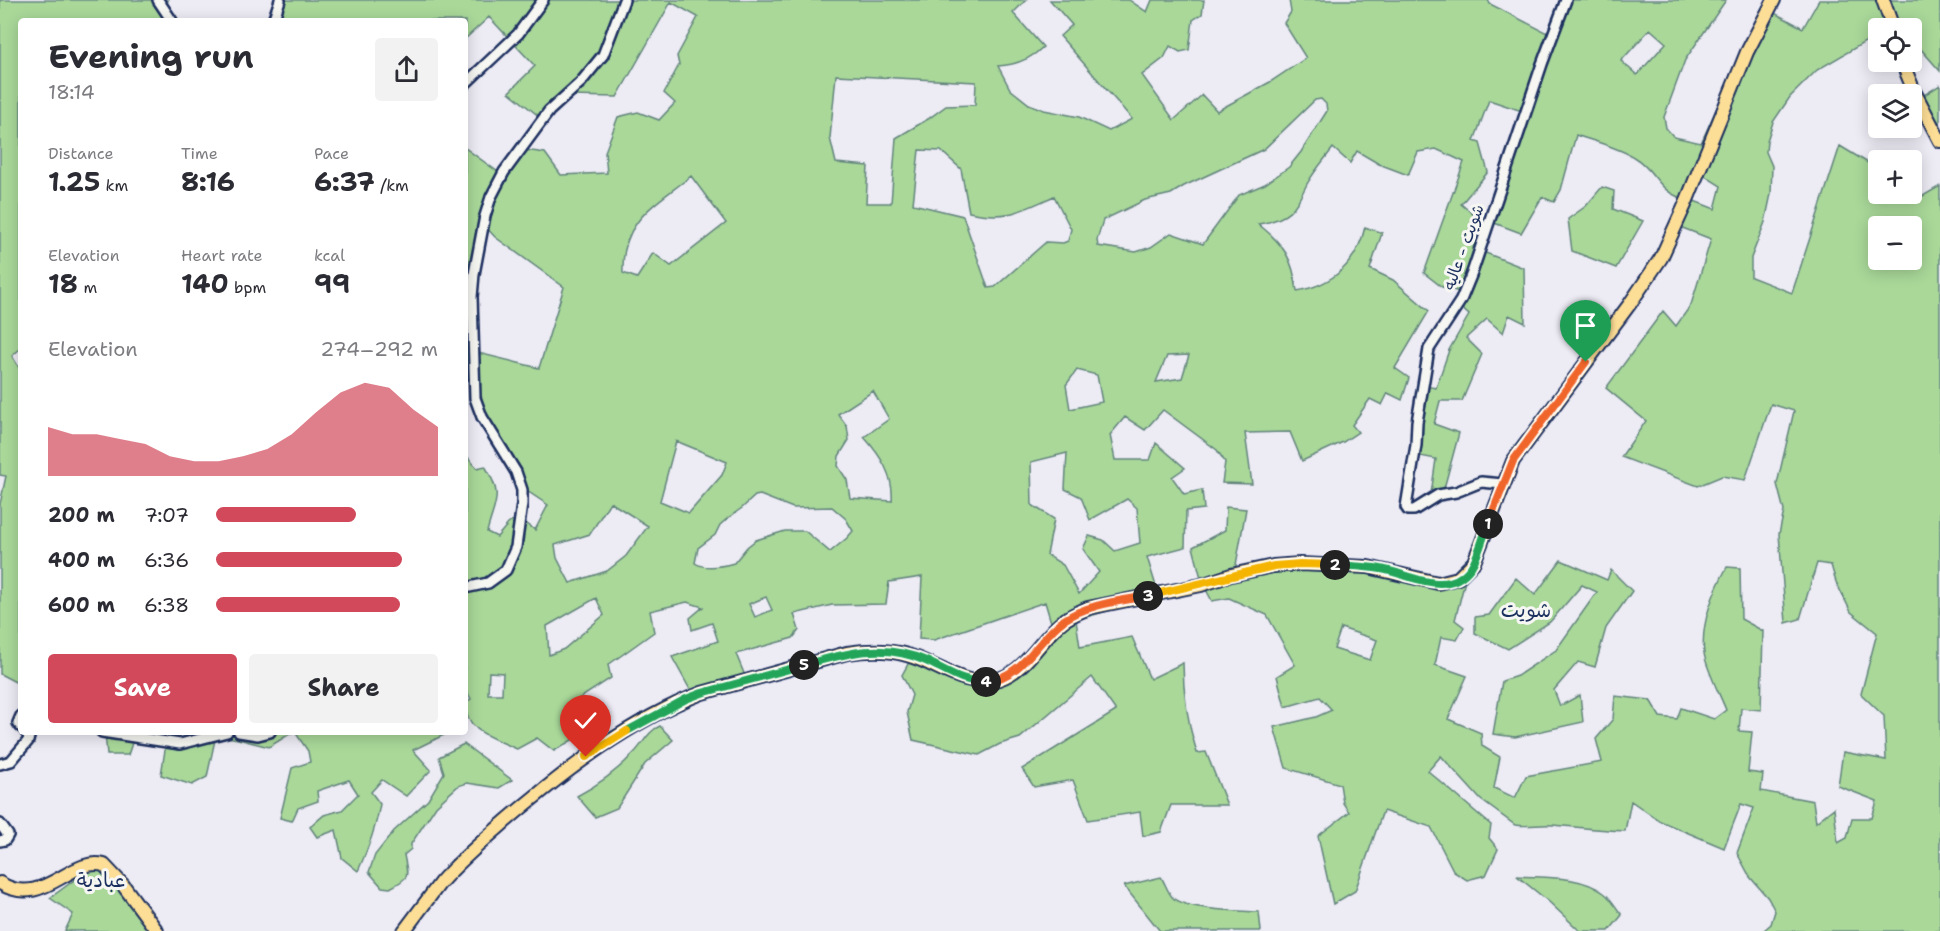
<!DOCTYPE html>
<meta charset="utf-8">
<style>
:root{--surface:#fff;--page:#f2f2f3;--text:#2b2b33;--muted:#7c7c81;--accent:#d1495b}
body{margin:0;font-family:"Shantell Sans","Playpen Sans Arabic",sans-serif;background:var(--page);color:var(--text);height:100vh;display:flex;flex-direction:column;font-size:22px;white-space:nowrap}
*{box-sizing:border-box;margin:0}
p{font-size:20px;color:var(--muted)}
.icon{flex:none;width:33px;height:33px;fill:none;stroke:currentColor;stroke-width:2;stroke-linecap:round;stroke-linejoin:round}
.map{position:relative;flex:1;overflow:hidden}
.panel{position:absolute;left:18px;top:18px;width:450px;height:717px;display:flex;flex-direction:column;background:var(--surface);border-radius:6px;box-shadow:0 3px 15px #0003}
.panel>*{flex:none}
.controls{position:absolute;left:1868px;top:18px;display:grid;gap:12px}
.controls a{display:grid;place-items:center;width:54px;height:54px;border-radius:6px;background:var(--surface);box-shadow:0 3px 15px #0003;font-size:30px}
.pin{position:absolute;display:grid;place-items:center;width:51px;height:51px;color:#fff;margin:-62px -26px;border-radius:50% 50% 50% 0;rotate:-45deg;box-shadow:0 0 6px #0007}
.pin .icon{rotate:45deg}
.km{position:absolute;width:30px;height:30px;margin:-15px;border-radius:50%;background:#222;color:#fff;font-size:16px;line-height:30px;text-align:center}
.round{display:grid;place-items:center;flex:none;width:63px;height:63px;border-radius:6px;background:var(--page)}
.overview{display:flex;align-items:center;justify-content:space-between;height:102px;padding:0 30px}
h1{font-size:33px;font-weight:700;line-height:45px}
.stats{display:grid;grid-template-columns:repeat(3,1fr);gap:9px;height:102px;padding:6px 30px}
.stats div{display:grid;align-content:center}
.stats b{font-size:26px;font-weight:700}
.stats small{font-size:16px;font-weight:400}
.stats p{font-size:16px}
.chart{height:168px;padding:12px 30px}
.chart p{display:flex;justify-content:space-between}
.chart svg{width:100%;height:108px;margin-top:6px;fill:var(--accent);opacity:.7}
.action{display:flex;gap:12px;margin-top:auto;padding:12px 30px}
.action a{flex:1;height:69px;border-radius:6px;background:var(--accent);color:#fff;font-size:24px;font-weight:700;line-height:69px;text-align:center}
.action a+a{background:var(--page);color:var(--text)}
ul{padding:0 30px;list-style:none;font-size:20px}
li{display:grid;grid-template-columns:96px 72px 1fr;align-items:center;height:45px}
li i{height:15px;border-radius:8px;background:var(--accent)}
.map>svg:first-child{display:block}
.green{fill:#a9d899;stroke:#62847c;stroke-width:1.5;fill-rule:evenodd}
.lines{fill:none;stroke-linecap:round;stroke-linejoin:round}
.minor-casing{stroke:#1b2f5e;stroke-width:14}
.major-casing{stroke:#1b2f5e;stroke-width:16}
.minor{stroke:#f6f6f2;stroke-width:9}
.major{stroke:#fdde96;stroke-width:12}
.split-1-casing{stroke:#fff;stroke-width:12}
.split-2-casing{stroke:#fff;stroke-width:12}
.split-3-casing{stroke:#fff;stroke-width:12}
.split-4-casing{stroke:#fff;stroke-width:12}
.split-5-casing{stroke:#fff;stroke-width:12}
.split-6-casing{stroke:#fff;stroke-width:12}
.split-7-casing{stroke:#fff;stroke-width:12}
.split-1{stroke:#f0652b;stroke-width:8}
.split-2{stroke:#22a559;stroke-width:8}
.split-3{stroke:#f5b400;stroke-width:8}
.split-4{stroke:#f0652b;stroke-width:8}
.split-5{stroke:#22a559;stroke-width:8}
.split-6{stroke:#22a559;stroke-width:8}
.split-7{stroke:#f5b400;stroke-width:8}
.labels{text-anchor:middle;stroke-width:6;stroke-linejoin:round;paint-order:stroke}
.street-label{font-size:16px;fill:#1b2f5e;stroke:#f6f6f2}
.quarter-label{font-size:20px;fill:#1b2f5e;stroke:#f6f6f2}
</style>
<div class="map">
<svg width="1940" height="931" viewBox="0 0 1940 931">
<rect width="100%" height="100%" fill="#edebf4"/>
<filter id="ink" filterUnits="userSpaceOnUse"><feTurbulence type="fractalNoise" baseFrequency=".0167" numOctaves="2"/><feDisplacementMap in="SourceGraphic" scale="12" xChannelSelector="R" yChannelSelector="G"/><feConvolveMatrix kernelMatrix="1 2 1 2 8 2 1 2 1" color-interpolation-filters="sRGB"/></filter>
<g filter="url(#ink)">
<path class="green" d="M0 0H168L165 15 167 21H21V348L12 356 21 371V685L0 674V504L6 476 0 475Z
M283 0H1026L1013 13 1043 47C1030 60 1016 65 998 66L1010 89 1029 104 1044 110 1079 117 1109 131 1132 119 1060 36 1072 25 1050 0H1129L1147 12 1152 0H1204L1202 14 1193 20 1189 50 1180 52 1170 46 1164 58 1142 75 1174 120 1202 95 1217 111 1270 82 1306 58 1284 23 1291 12 1289 0H1488L1490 4 1547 33 1560 0H1726L1685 60 1664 117 1666 128 1674 137 1701 143 1733 72 1765 8 1803 28 1819 0H1940V71L1919 47 1911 50V28H1878V45L1875 36 1817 70 1790 97 1773 122 1767 141 1766 152 1772 166 1771 194 1765 222 1751 258V277L1792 293 1840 146 1878 169V194H1911V189L1923 196 1940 186V931H1763L1771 924 1775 911 1768 898 1750 877 1737 853 1754 808 1741 804 1724 848 1660 821 1631 801 1625 831C1601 830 1577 827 1553 825 1540 824 1528 827 1515 825L1481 800 1441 756 1428 771 1491 825 1489 838 1498 849 1486 875 1467 880 1454 872 1431 827 1383 811 1355 891 1333 904 1318 836 1349 812 1343 803 1340 784 1286 768 1274 727 1316 717 1332 710 1320 697 1285 707 1277 676 1295 665 1267 615 1229 598 1212 601 1202 582 1193 547 1225 530 1226 507 1246 509 1234 576 1280 566 1383 568 1440 582 1467 573 1455 620 1464 627 1457 640 1441 637 1435 665 1467 676 1448 719 1481 733 1482 746 1500 757 1494 788 1515 798 1526 776 1602 762 1596 739 1613 719 1615 696 1650 700 1660 717 1677 719 1681 708 1714 719 1726 710C1720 695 1706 668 1704 653 1700 624 1714 591 1727 567L1740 568 1741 619 1763 631 1761 710 1741 708 1739 731 1752 732 1748 772 1763 774 1761 791 1813 801 1816 822 1834 808 1838 843 1847 838 1852 818H1872L1877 801 1838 786 1843 752 1886 760 1884 716 1861 694 1877 633 1851 612 1836 582 1831 565 1817 563 1800 619 1786 623 1779 534 1784 511 1777 484 1794 411 1771 404 1745 480 1722 476 1698 486 1621 457 1646 421 1606 388 1663 311 1676 326 1691 305 1711 239 1680 227 1689 199 1715 209 1721 186 1694 169 1682 198C1659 192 1654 169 1635 158 1618 147 1595 142 1576 135L1561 190 1554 202 1542 197 1521 233 1489 221 1522 111 1489 100 1474 141 1480 143 1488 172 1461 204 1474 215 1467 238 1476 241 1473 248 1524 268 1525 323 1509 315 1503 333 1487 319 1466 338 1482 354 1462 401H1440L1434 424 1459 433 1443 492 1431 494 1436 459 1410 454 1425 386 1436 388 1449 350 1469 315 1461 308 1467 294 1442 287 1424 273 1464 162 1436 149 1418 152 1408 175 1379 164 1357 151 1350 163 1333 148C1324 160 1314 171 1307 184 1294 210 1290 219 1258 224 1284 244 1293 259 1297 291 1333 285 1357 263 1365 227L1382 233 1370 269 1393 280 1429 311 1395 368 1409 378 1402 400 1388 393 1382 405 1370 399 1352 425 1358 432 1343 442 1302 461 1290 432 1245 433 1252 484 1222 483 1225 462 1217 450 1163 410 1145 430 1125 417 1110 435 1115 460H1150L1156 443 1185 468 1172 477 1184 494 1202 490 1204 509 1186 511 1185 547 1147 557 1159 596 1076 620 1080 647 1132 637 1150 679 1183 663C1183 695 1188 724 1197 753L1206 752 1227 805H1171L1161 832 1143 836 1140 812 1088 820 1073 780 1034 787 1022 769 1116 711 1092 677 1020 738 1000 744 979 755 913 740 907 712 912 695 902 675 912 657 995 682 1053 629 1045 602 934 640 919 639 922 577 889 582 886 604 832 605 794 614 799 630 793 638 736 654 748 683 697 702 672 657 718 641 712 623 692 630 690 618 703 607 687 602 650 611 654 632 608 665 611 678 574 702 590 729 554 751 537 738 517 749C494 738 465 732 465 703L471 699 465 687V454L477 468 485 466C504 497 495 501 487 532L497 537 508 524 518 517 535 530 548 505 524 489 482 414 475 380 465 378V148L501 174 525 150 545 153 561 175 607 173 605 152 618 117 638 112 659 120 675 103 664 93 679 65 677 56 698 17 671 2 617 97 568 96 540 117 509 92 535 66 489 17 465 39V21H275ZM1650 29 1666 43 1637 75 1621 61ZM836 75 976 82 975 105 946 106 928 119 896 138 891 203H866L868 166 836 163 830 138ZM1321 99 1326 104 1327 111 1301 152 1289 167 1265 184 1239 195 1203 244 1171 233 1151 247 1136 252 1098 246 1097 240 1103 220 1145 200 1171 194 1184 186 1264 149 1315 100ZM919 150 941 151 961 169 969 212C1007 220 1021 211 1054 196L1071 229 1068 241 1063 243 1046 242 995 287 988 288 963 216 913 204ZM691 176 726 223 671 266 653 253 637 278 623 273C621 220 655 205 691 176ZM483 224 495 237 564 287 539 368 478 353 474 262ZM1878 226H1911V260H1878ZM1189 355 1182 378 1156 382 1167 356ZM1077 370 1097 375 1102 402 1070 409 1066 385ZM873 391 889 419 864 437C880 455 894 475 892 501L850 498 847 480 838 466 839 456 849 440 847 426 838 414ZM676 441 727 462 722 475 689 513 660 501ZM1067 453 1065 489 1081 497 1090 520 1127 499 1137 508 1140 543 1115 551 1103 540 1089 536 1083 549 1099 572 1079 594 1063 565 1047 555 1054 519 1032 505 1031 462ZM760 495 793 508 832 507 846 519 853 531 847 538 830 552 805 531H785L756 540 747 547 734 563C723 566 705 570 695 563L698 548 715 535 720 525 728 518 742 508 755 496ZM610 502 648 526 626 556 607 571 570 583 557 558 555 545 590 534ZM766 597 772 610 755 617 749 604ZM596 598 604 615 564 649 549 655 547 626ZM1341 628 1377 640 1370 660 1334 649ZM489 672 503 673 502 694H488Z
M1940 85V134L1916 100Z
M1602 187 1614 191 1613 209 1643 221 1616 268 1572 251 1568 219 1586 206Z
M1561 560 1607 580 1611 570 1632 591 1606 628 1595 667 1578 662 1554 690 1560 706 1580 695 1583 722 1515 737 1493 734 1502 681 1517 676 1556 650 1597 592 1582 585 1550 622 1508 649 1475 633V617L1489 615 1516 578 1535 595Z
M660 726 673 740 645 764 617 808 595 817 577 796C598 785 618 770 634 753 643 744 648 731 660 726Z
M201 732H293L269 747 238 739 216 735 207 777 192 785 161 775 166 744 197 742Z
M295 732H450L413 750 431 770 406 796 382 780 371 792 380 804C376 828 368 849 358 871L342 858 336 830 317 837 310 827 324 815 342 810 358 794 349 780 317 791 318 801 298 808 292 821 280 818 292 768 310 762 308 751Z
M105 733 133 740 128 755H107Z
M464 744 512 780 499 788 467 783 458 786 436 806 411 844V849L404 855C408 877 411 877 390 888L382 887 369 872 375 855 394 831 428 800 444 773 439 757Z
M100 866 158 931H65L73 914 50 898 77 878 82 872Z
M1517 876C1545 878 1580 875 1604 893 1611 898 1616 908 1622 915L1609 931H1580L1548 901Z
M1161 877C1165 883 1168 893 1173 898 1187 910 1240 911 1259 912L1261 931H1160L1124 886Z"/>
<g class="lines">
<defs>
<path id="minor" d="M158 0 172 21
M273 21 280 0
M465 84 518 34 543 0
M1503 484 1481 482 1456 492 1438 495 1414 510H1408L1406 507 1416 445 1417 422 1429 349 1461 300 1472 273 1542 64 1566 0
M465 588 488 583 506 570 516 547 522 504V490L516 472 482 417 475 398 472 297 474 274 485 216 491 197 504 172 549 111 581 82 603 55 624 0
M21 716 18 723 21 727
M102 732 180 744 227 732
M239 732 258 735 270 732
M0 764 11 761 28 741 29 737 26 732
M0 824 8 835 5 840 0 841"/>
<path id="major" d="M1883 0 1893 28
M1902 62 1914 91 1940 141
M0 883C43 910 70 856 104 865L123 885 157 931
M404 931C416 915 428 899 440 883 460 860 484 840 507 820 566 770 629 721 702 693L847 653C867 650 887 649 907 655 937 663 966 690 999 679 1027 670 1041 638 1063 621 1071 615 1080 612 1088 608L1201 585 1231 575 1273 566 1300 564 1368 567 1438 583 1458 578 1474 562 1513 461 1629 305 1661 258 1685 205 1747 52 1774 0"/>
</defs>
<use href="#minor" class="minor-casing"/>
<use href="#major" class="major-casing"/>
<use href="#minor" class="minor"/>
<use href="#major" class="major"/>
</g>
</g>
<g class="lines" filter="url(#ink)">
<defs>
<path id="split-1" d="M1488 524 1513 461 1586 362"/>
<path id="split-2" d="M1335 565C1350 566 1366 566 1381 569 1410 574 1448 599 1471 567 1479 555 1483 537 1488 524"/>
<path id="split-3" d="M1148 596 1274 566 1300 564 1335 565"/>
<path id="split-4" d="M986 682C1026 675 1035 641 1064 620 1087 604 1121 601 1148 596"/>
<path id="split-5" d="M804 665C846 653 883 642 926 661 946 670 963 683 986 682"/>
<path id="split-6" d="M627 731 686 699 702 693 804 665"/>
<path id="split-7" d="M586 757 627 731"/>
</defs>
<use href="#split-1" class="split-1-casing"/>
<use href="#split-2" class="split-2-casing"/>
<use href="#split-3" class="split-3-casing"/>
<use href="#split-4" class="split-4-casing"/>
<use href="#split-5" class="split-5-casing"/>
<use href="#split-6" class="split-6-casing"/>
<use href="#split-7" class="split-7-casing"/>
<use href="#split-1" class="split-1"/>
<use href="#split-2" class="split-2"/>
<use href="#split-3" class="split-3"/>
<use href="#split-4" class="split-4"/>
<use href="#split-5" class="split-5"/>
<use href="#split-6" class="split-6"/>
<use href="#split-7" class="split-7"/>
</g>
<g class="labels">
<g class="street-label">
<text transform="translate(1463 247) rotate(-70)" y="6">شويت - عاليه</text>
</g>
<g class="quarter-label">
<text x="1526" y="617">شويت</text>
<text x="101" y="887">عبادية</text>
</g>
</g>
</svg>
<div class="controls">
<a><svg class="icon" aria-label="locate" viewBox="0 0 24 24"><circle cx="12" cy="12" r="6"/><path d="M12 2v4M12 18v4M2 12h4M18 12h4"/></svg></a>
<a><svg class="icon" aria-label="layers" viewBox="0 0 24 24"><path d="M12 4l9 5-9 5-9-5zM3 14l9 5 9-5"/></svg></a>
<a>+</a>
<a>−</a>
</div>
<div class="pin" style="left:1586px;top:362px;background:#1e9e55"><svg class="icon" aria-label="arrive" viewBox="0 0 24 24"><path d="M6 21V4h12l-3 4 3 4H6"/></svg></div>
<div class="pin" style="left:586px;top:757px;background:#d93025"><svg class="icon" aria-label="check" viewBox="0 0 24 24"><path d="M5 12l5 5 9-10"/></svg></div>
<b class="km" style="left:1488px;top:524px">1</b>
<b class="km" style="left:1335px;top:565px">2</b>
<b class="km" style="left:1148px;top:596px">3</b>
<b class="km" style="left:986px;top:682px">4</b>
<b class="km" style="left:804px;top:665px">5</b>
<section class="panel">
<div class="overview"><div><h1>Evening run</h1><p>18:14</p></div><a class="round"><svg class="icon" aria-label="share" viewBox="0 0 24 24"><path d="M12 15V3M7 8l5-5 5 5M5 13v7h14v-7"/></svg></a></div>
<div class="stats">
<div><p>Distance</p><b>1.25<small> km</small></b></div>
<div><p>Time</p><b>8:16</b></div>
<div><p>Pace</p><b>6:37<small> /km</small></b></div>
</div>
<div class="stats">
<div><p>Elevation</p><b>18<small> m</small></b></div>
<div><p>Heart rate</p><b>140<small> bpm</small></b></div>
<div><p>kcal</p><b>99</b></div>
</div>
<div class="chart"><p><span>Elevation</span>274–292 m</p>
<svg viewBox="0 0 160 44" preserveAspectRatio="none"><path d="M0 44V24L10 27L20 27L30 29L40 31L50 36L60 38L70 38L80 36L90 33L100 27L110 18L120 10L130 6L140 8L150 17L160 24V44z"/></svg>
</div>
<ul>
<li><b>200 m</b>7:07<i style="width:63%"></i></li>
<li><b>400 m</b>6:36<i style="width:84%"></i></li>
<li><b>600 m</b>6:38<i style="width:83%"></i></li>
</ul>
<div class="action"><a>Save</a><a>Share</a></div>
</section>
</div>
